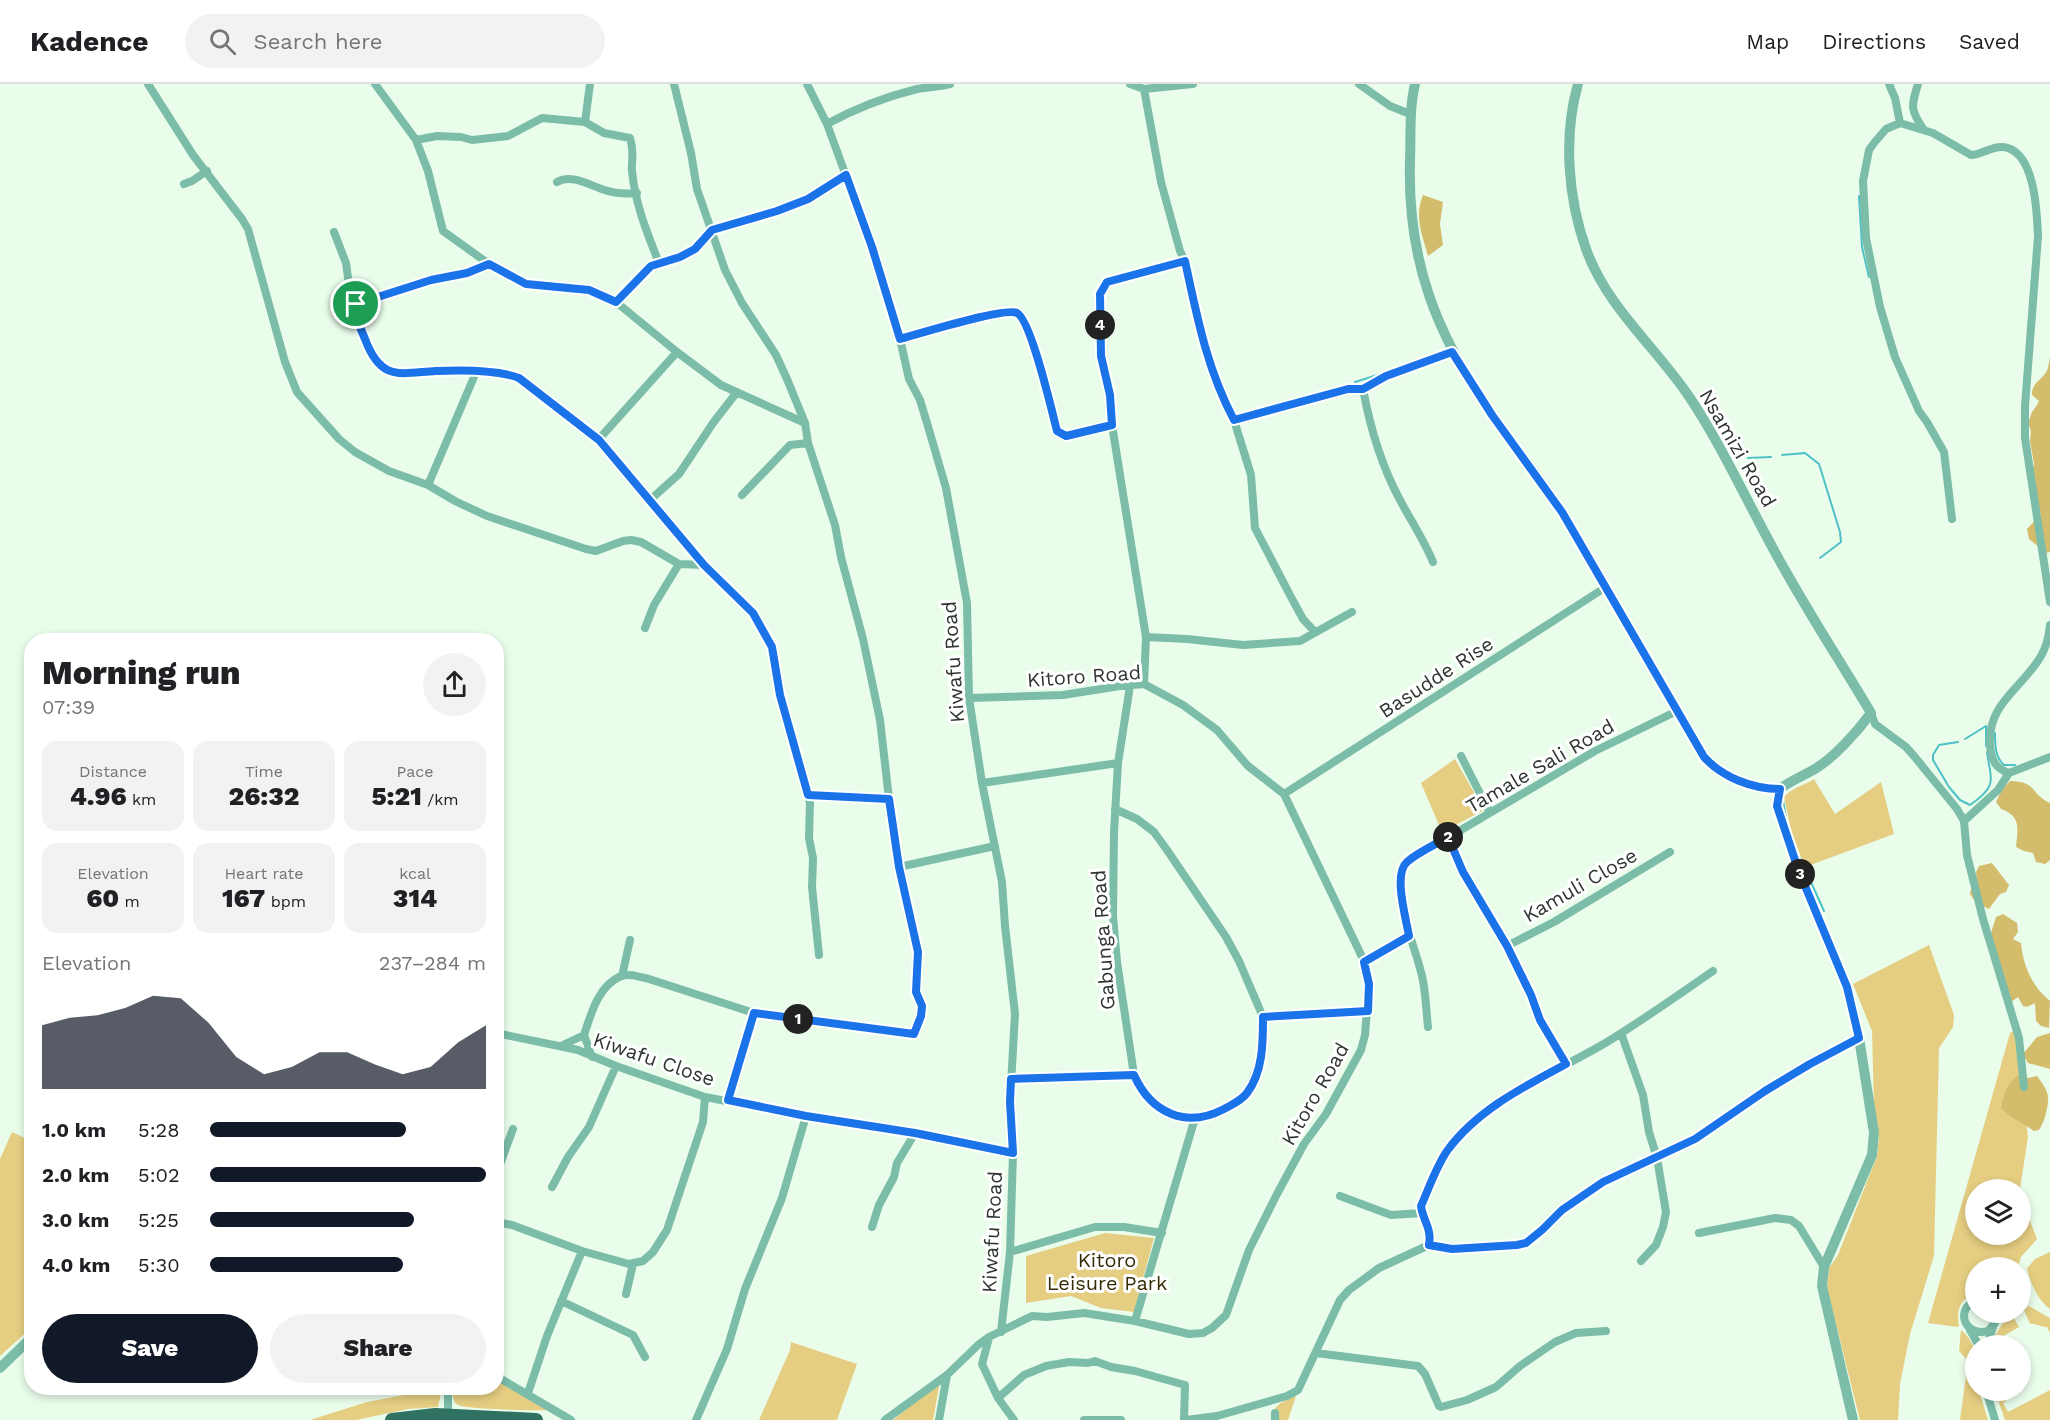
<!DOCTYPE html>
<meta charset="utf-8">
<style>
:root{--surface:#fff;--page:#f2f2f2;--text:#202124;--muted:#757577;--line:#e0e0e0;--accent:#111827}
body{margin:0;font-family:"Work Sans",sans-serif;background:var(--page);color:var(--text);height:100vh;display:flex;flex-direction:column;font-size:22px;white-space:nowrap}
*{box-sizing:border-box;margin:0}
p{font-size:20px;color:var(--muted)}
.icon{flex:none;width:33px;height:33px;fill:none;stroke:currentColor;stroke-width:2;stroke-linecap:round;stroke-linejoin:round}
.map{position:relative;flex:1;overflow:hidden}
.side{position:absolute;left:24px;top:549px;width:480px;height:762px;display:flex;flex-direction:column;background:var(--surface);border-radius:24px;box-shadow:0 3px 9px #0003}
.side>*{flex:none}
.buttons{position:absolute;left:1965px;top:1095px;display:grid;gap:12px}
.buttons a{display:grid;place-items:center;width:66px;height:66px;border-radius:50%;background:var(--surface);box-shadow:0 3px 9px #0003;font-size:30px}
.pin{position:absolute;display:grid;place-items:center;width:51px;height:51px;color:#fff;margin:-26px;border:3px solid #fff;border-radius:50%;box-shadow:0 2px 6px #0007}
.km{position:absolute;width:30px;height:30px;margin:-15px;border-radius:50%;background:#222;color:#fff;font-size:16px;line-height:30px;text-align:center}
.round{display:grid;place-items:center;flex:none;width:63px;height:63px;border-radius:32px;background:var(--page)}
.overview{display:flex;align-items:center;justify-content:space-between;height:102px;padding:0 18px}
h1{font-size:33px;font-weight:800;line-height:45px}
.figures{display:grid;grid-template-columns:repeat(3,1fr);gap:9px;height:102px;padding:6px 18px}
.figures div{display:grid;align-content:center;border-radius:15px;background:var(--page);text-align:center}
.figures b{font-size:26px;font-weight:800}
.figures small{font-size:16px;font-weight:400}
.figures p{font-size:16px}
.chart{height:168px;padding:12px 18px}
.chart p{display:flex;justify-content:space-between}
.chart svg{width:100%;height:108px;margin-top:6px;fill:var(--accent);opacity:.7}
.primary-button{display:flex;gap:12px;margin-top:auto;padding:12px 18px}
.primary-button a{flex:1;height:69px;border-radius:36px;background:var(--accent);color:#fff;font-size:24px;font-weight:800;line-height:69px;text-align:center}
.primary-button a+a{background:var(--page);color:var(--text)}
ul{padding:0 18px;list-style:none;font-size:20px}
li{display:grid;grid-template-columns:96px 72px 1fr;align-items:center;height:45px}
li i{height:15px;border-radius:8px;background:var(--accent)}
header{display:flex;align-items:center;gap:36px;box-sizing:border-box;height:84px;padding:0 30px;background:var(--surface);border-bottom:2px solid var(--line)}
header strong{font-size:28px}
nav{display:flex;gap:33px;margin-inline-start:auto;font-size:21px}
.search{width:420px;height:54px;background:var(--page);display:flex;align-items:center;gap:15px;box-sizing:border-box;padding:0 21px;border-radius:33px;color:var(--muted);font-size:22px}
.map>svg:first-child{display:block}
.green{fill:#e5ce82}
.forest{fill:#d4bc6d}
.lines{fill:none;stroke-linecap:round;stroke-linejoin:round}
.stream{stroke:#4ec1c7;stroke-width:2}
.minor{stroke:#7bbda9;stroke-width:8}
.tertiary{stroke:#7bbda9;stroke-width:10}
.trunk{stroke:#307261;stroke-width:14}
.route-casing{stroke:#fff;stroke-width:12}
.route{stroke:#1a73e8;stroke-width:8}
.labels{text-anchor:middle;stroke-width:6;stroke-linejoin:round;paint-order:stroke}
.street-label{font-size:20px;fill:#2f362f;stroke:#fff}
.park-label{font-size:20px;fill:#362c07;stroke:#fff}
</style>
<header>
<strong>Kadence</strong>
<div class="search"><svg class="icon" aria-label="search" viewBox="0 0 24 24"><circle cx="10" cy="10" r="6"/><path d="M15 15l6 6"/></svg>Search here</div>
<nav><a>Map</a><a>Directions</a><a>Saved</a></nav>
</header>
<div class="map">
<svg width="2050" height="1336" viewBox="0 0 2050 1336">
<rect width="100%" height="100%" fill="#eafdeb"/>
<path class="green" d="M1455 675 1484 726 1442 748 1421 699Z
M1814 695 1835 730 1881 698 1894 750 1805 783 1792 751 1784 713C1791 704 1805 701 1814 695Z
M1929 861 1954 931 1953 943 1939 964 1934 1172 1910 1250 1900 1300 1898 1336H1860L1827 1204 1829 1184 1838 1171 1877 1072 1879 1053 1874 1024 1872 947 1853 900Z
M2015 946 2028 1053 2020 1105 1976 1106V1150H2020L2021 1114 2037 1155 2021 1173 2018 1183 1976 1184 1975 1210C1960 1214 1956 1227 1959 1242L1957 1243 1928 1239 2010 949Z
M12 1048 29 1056V1071L31 1076V1244L0 1272V1075Z
M1105 1149 1154 1154 1134 1228 1101 1224 1071 1212 1026 1219V1172Z
M2050 1168V1225C2038 1216 2030 1199 2027 1184L2035 1175Z
M2029 1222 2050 1234V1249L2047 1243C2040 1243 2035 1239 2030 1240L2024 1226Z
M2011 1229 2019 1243 2000 1254V1261H1992L1994 1253 2007 1233 2006 1231Z
M1961 1246C1981 1262 1975 1283 1976 1306L1979 1307 1988 1336H1960L1968 1277 1959 1267Z
M791 1258 857 1280 837 1336H759L790 1266Z
M497 1296 549 1326C539 1327 462 1325 458 1321 452 1317 453 1310 453 1304H496Z
M940 1298 933 1336H893Z
M421 1304H442L438 1323 408 1325 356 1336H310L367 1318 420 1308Z
M2050 1306V1336H2005L1995 1307H2002L2006 1317 2003 1319 2008 1328Z
M1296 1312 1288 1336H1273C1272 1320 1283 1318 1296 1312Z"/>
<path class="forest" d="M1423 111 1443 118 1440 140 1443 161 1428 172C1422 150 1414 133 1423 111Z
M2050 273V468L2046 469 2029 455 2027 445 2041 430 2037 421 2032 387 2034 380 2030 357 2031 347 2028 339 2032 328 2037 321 2039 317 2032 311C2031 298 2045 295 2048 284 2049 280 2049 276 2050 273Z
M2010 697C2037 697 2030 710 2050 719V776L2045 780 2036 778 2033 769 2024 767 2016 763C2018 744 2021 732 2001 725L1996 718 2001 707Z
M1992 779 2009 801 2006 808 2000 810 1989 825 1983 822 1981 819 1974 816 1970 810 1971 805 1977 800 1976 788 1979 782Z
M2003 830 2017 839 2018 848 2013 855 2021 859C2023 881 2032 903 2050 917L2049 944 2041 942 2036 937 2035 919 2027 923 2023 922 2018 913 2011 918 1991 849 1996 833Z
M2050 949V985L2028 979 2023 970 2037 953Z
M2017 992 2028 994 2037 992C2050 1009 2050 1013 2045 1033 2043 1039 2042 1041 2039 1046L2034 1047C2024 1040 2008 1032 2001 1024 2003 1012 2007 1000 2017 992Z"/>
<g class="lines">
<path class="stream" d="M1859 112 1862 163 1869 193
M1355 298 1384 289
M1782 371 1805 369 1819 380 1840 448 1841 458 1820 474
M1748 374 1771 373
M1995 649C1995 661 1995 673 2004 681H2015
M1965 655 1986 642V662
M1958 658 1939 661 1933 671V676L1949 703 1960 716 1970 721C1998 702 1991 697 1987 668
M1783 716 1786 734
M1800 774 1824 827"/>
<path class="minor" d="M148 0 193 71 242 135 248 145 285 278 297 308 339 355 355 368 389 387 428 401 455 417 487 432 586 465 596 467 623 457 631 456 641 458 679 480 704 481
M375 0 416 56 428 87 443 147 489 180
M807 0 827 40 872 163 900 255 909 295 920 316 927 339 946 404 967 519 969 614 982 699 1002 798 1005 842 1015 930 1010 1018 1013 1069 1010 1168 1001 1248
M1130 0 1144 5 1193 0
M1359 0 1390 22 1410 30
M1889 0 1895 14 1900 39
M1918 0C1911 23 1910 26 1924 46
M1144 5 1161 98 1180 167 1185 177 1206 265 1219 306 1234 336 1251 391 1255 444 1291 513 1303 535 1314 547
M585 38 604 49 630 54C635 70 631 74 632 87 635 119 647 149 659 179
M827 40C856 24 885 13 917 5 928 3 938 3 950 0
M416 56 437 52 461 53 472 56 508 52 542 34 585 38 590 0
M557 98C573 89 592 103 608 107 618 110 627 110 637 109
M184 100 192 97 207 87
M334 148 346 179 349 201 356 220 355 228 364 255 371 269 380 281 392 288 404 291 437 287 471 286 509 290 519 294 599 355 704 481 722 497 753 529 772 563 780 611 808 711 889 715
M616 218 651 182 680 173 695 165 712 146 777 127 808 115 845 91
M356 220 431 196 467 189 489 180 526 200 589 206 616 218 677 268 721 301 805 339
M900 255C918 250 1004 223 1017 229 1031 237 1052 328 1057 347L1066 352 1112 341
M1363 305C1370 343 1381 381 1400 416 1411 437 1424 456 1433 478
M1234 336 1348 305H1363L1386 292 1452 268
M599 355 677 268
M428 401 474 293 471 286
M742 411 790 361 808 359
M650 416 679 390 713 339 737 308
M1952 435 1944 368 1927 338 1919 327 1895 273 1880 223 1866 154 1863 97 1869 66 1874 59 1886 45 1900 39 1933 49 1971 71C1982 71 1991 62 2003 63 2035 66 2037 128 2038 152L2025 322V354L2050 518
M645 544 654 521 679 480
M1146 553 1187 555 1243 561 1300 557 1352 528
M1144 600 1146 553 1112 341 1110 311 1101 272 1100 210 1107 198 1185 177
M1871 629 1875 640 1906 663 1914 672 1957 725 1964 737 1967 771 1983 835 2019 954 2024 1003
M1461 672 1490 729
M2009 689C1995 684 1992 677 1990 662 1987 619 2022 605 2041 572 2046 563 2049 552 2050 541
M982 699 1118 679
M1284 710 1606 503
M808 711 810 719 809 754 813 774 812 803 819 871
M1115 725 1137 735 1154 748 1167 766 1226 853 1239 877 1263 933V966L1248 1008 1241 1016 1213 1031 1203 1033 1172 1032 1152 1018 1140 1004 1134 991 1117 878 1113 832 1114 748 1118 679 1130 602
M1964 737 1998 706 2009 689 2050 673
M1448 753 1463 788 1507 862 1531 911 1540 936 1566 980
M899 783 995 762
M1507 862 1554 838 1670 768
M1364 877 1409 852
M622 892 630 856
M1263 933 1367 927
M1428 943C1426 926 1426 909 1422 892 1415 861 1390 808 1405 779L1595 667 1677 627
M496 949 578 966 616 982 705 1013 806 1032 915 1049 1013 1069
M1621 949 1643 1011 1649 1048 1657 1074 1666 1128 1663 1143 1656 1161 1641 1177
M561 962 584 951
M592 973 584 951C591 930 598 902 621 892 629 889 640 893 649 895L754 929 909 950H914L921 932 922 922 916 908 918 868 899 783 889 715 880 636 863 555 841 473 835 441 808 359 805 339 787 295 776 271 742 219 725 186 697 105 691 69 674 0
M1011 995 1134 991
M728 1016 754 929
M496 1091 513 1045
M552 1103 568 1073 589 1043 616 982
M1340 1112 1391 1131 1422 1129
M496 1138 512 1141 582 1167 629 1180 643 1177 653 1168 667 1146 703 1038 705 1013
M872 1143 879 1121 894 1093 897 1079 915 1049
M1699 1149 1775 1134 1791 1136 1799 1142 1824 1183
M1429 1161C1432 1143 1420 1134 1421 1122 1423 1113 1430 1101 1434 1093 1467 1021 1543 996 1607 958 1643 936 1678 911 1713 887
M1010 1168 1095 1143H1124L1162 1149
M626 1210 633 1180
M1976 1216C1954 1226 1965 1253 1988 1247L1995 1239 1996 1228
M561 1217 633 1251 645 1273
M1135 1237 1195 1034
M1970 1246 1979 1262
M989 1254 982 1280 998 1314 1014 1336
M1987 1262 1993 1243
M1316 1269 1418 1282 1425 1290 1439 1322 1441 1323 1467 1316 1496 1303 1520 1282 1555 1258 1576 1249 1606 1247
M496 1292 571 1336
M448 1304V1336
M1986 1306 1995 1336
M528 1309 547 1252 582 1167
M998 1314 1024 1291 1046 1282 1069 1278 1088 1279 1095 1277 1111 1283 1135 1287 1185 1301 1184 1336
M696 1336 727 1265 745 1205 782 1114 806 1032
M885 1336 947 1291 978 1261 989 1253 1032 1232 1047 1233 1084 1229 1135 1237 1189 1250 1203 1249 1212 1244 1226 1231 1249 1166 1277 1110 1304 1060 1326 1030 1361 966 1365 951 1369 900 1364 877 1284 710 1248 682 1217 646 1183 621 1144 600 1120 602 1063 611 969 614
M939 1336 947 1291
M1084 1336H1121
M1186 1336 1217 1332 1287 1312 1298 1306 1340 1216 1349 1206 1379 1184 1429 1161 1452 1165 1504 1162 1526 1159 1542 1146 1562 1126 1603 1098 1695 1055 1765 1007 1810 980 1859 954
M1275 1336V1329"/>
<path class="tertiary" d="M1415 0C1409 25 1411 51 1410 77 1407 176 1436 250 1492 331 1515 364 1542 395 1563 430 1611 511 1656 593 1704 673 1723 693 1752 705 1780 705
M1578 0C1563 53 1568 114 1586 165 1607 224 1657 264 1690 314 1720 359 1743 409 1769 457 1800 516 1837 572 1871 629 1857 648 1833 675 1813 686 1801 693 1790 697 1780 705
M1780 705 1777 722 1798 785 1847 903 1859 954 1874 1049 1872 1071 1824 1183 1822 1202 1853 1336
M0 1284 32 1253"/>
<path class="trunk" d="M392 1336 435 1331 536 1336"/>
</g>
<g class="lines">
<defs>
<path id="route" d="M846 91 872 163 900 255C918 250 1005 223 1017 229 1031 236 1052 328 1057 347L1066 352 1112 341 1110 311 1101 272 1100 210 1107 198 1185 177C1197 233 1207 285 1234 336L1348 305H1363L1386 292 1452 268 1492 331 1562 428 1704 673C1722 693 1752 705 1780 705L1777 722 1798 785 1847 903 1859 954 1810 980 1765 1007 1695 1055 1603 1098 1562 1126 1542 1146 1526 1159 1517 1161 1452 1165 1429 1161C1432 1144 1423 1137 1421 1122 1429 1104 1436 1083 1447 1067 1476 1027 1523 1003 1566 980L1540 936 1531 911 1507 862 1463 788 1448 753C1435 761 1418 768 1407 778 1393 790 1406 834 1409 852L1364 878 1369 900 1368 927 1263 933C1263 959 1263 988 1247 1009 1241 1017 1233 1020 1224 1025 1186 1045 1151 1029 1134 991L1011 995 1010 1018 1013 1069 915 1049 806 1032 728 1016 754 929 914 950 921 932 922 922 916 908 918 868 899 783 889 715 808 711 780 611 772 563 753 529 704 481 599 356 519 294C498 286 459 286 436 287 400 289 381 298 365 255 360 244 355 232 356 220L431 196 467 189 489 180 526 200 589 206 616 218 651 182 680 173 695 165 712 146 777 127 808 115Z"/>
</defs>
<use href="#route" class="route-casing"/>
<use href="#route" class="route"/>
</g>
<g class="labels">
<g class="street-label">
<text transform="translate(1738 364) rotate(60)" y="7">Nsamizi Road</text>
<text transform="translate(953 578) rotate(-94)" y="7">Kiwafu Road</text>
<text transform="translate(1084 592) rotate(-4)" y="7">Kitoro Road</text>
<text transform="translate(1436 593) rotate(-33)" y="7">Basudde Rise</text>
<text transform="translate(1540 682) rotate(-30)" y="7">Tamale Sali Road</text>
<text transform="translate(1580 801) rotate(-30)" y="7">Kamuli Close</text>
<text transform="translate(1103 856) rotate(-94)" y="7">Gabunga Road</text>
<text transform="translate(654 975) rotate(19)" y="7">Kiwafu Close</text>
<text transform="translate(1315 1010) rotate(-60)" y="7">Kitoro Road</text>
<text transform="translate(992 1148) rotate(-87)" y="7">Kiwafu Road</text>
</g>
<g class="park-label">
<text x="1107" y="1183">Kitoro<tspan x="1107" dy="23">Leisure Park</tspan></text>
</g>
</g>
</svg>
<div class="buttons">
<a><svg class="icon" aria-label="layers" viewBox="0 0 24 24"><path d="M12 4l9 5-9 5-9-5zM3 14l9 5 9-5"/></svg></a>
<a>+</a>
<a>−</a>
</div>
<div class="pin" style="left:356px;top:220px;background:#1e9e55"><svg class="icon" aria-label="arrive" viewBox="0 0 24 24"><path d="M6 21V4h12l-3 4 3 4H6"/></svg></div>
<b class="km" style="left:798px;top:935px">1</b>
<b class="km" style="left:1448px;top:753px">2</b>
<b class="km" style="left:1800px;top:790px">3</b>
<b class="km" style="left:1100px;top:241px">4</b>
<section class="side">
<div class="overview"><div><h1>Morning run</h1><p>07:39</p></div><a class="round"><svg class="icon" aria-label="share" viewBox="0 0 24 24"><path d="M12 15V3M7 8l5-5 5 5M5 13v7h14v-7"/></svg></a></div>
<div class="figures">
<div><p>Distance</p><b>4.96<small> km</small></b></div>
<div><p>Time</p><b>26:32</b></div>
<div><p>Pace</p><b>5:21<small> /km</small></b></div>
</div>
<div class="figures">
<div><p>Elevation</p><b>60<small> m</small></b></div>
<div><p>Heart rate</p><b>167<small> bpm</small></b></div>
<div><p>kcal</p><b>314</b></div>
</div>
<div class="chart"><p><span>Elevation</span>237–284 m</p>
<svg viewBox="0 0 160 44" preserveAspectRatio="none"><path d="M0 44V18L10 15L20 14L30 11L40 6L50 7L60 17L70 31L80 38L90 35L100 29L110 29L120 34L130 38L140 35L150 25L160 18V44z"/></svg>
</div>
<ul>
<li><b>1.0 km</b>5:28<i style="width:71%"></i></li>
<li><b>2.0 km</b>5:02<i style="width:100%"></i></li>
<li><b>3.0 km</b>5:25<i style="width:74%"></i></li>
<li><b>4.0 km</b>5:30<i style="width:70%"></i></li>
</ul>
<div class="primary-button"><a>Save</a><a>Share</a></div>
</section>
</div>
